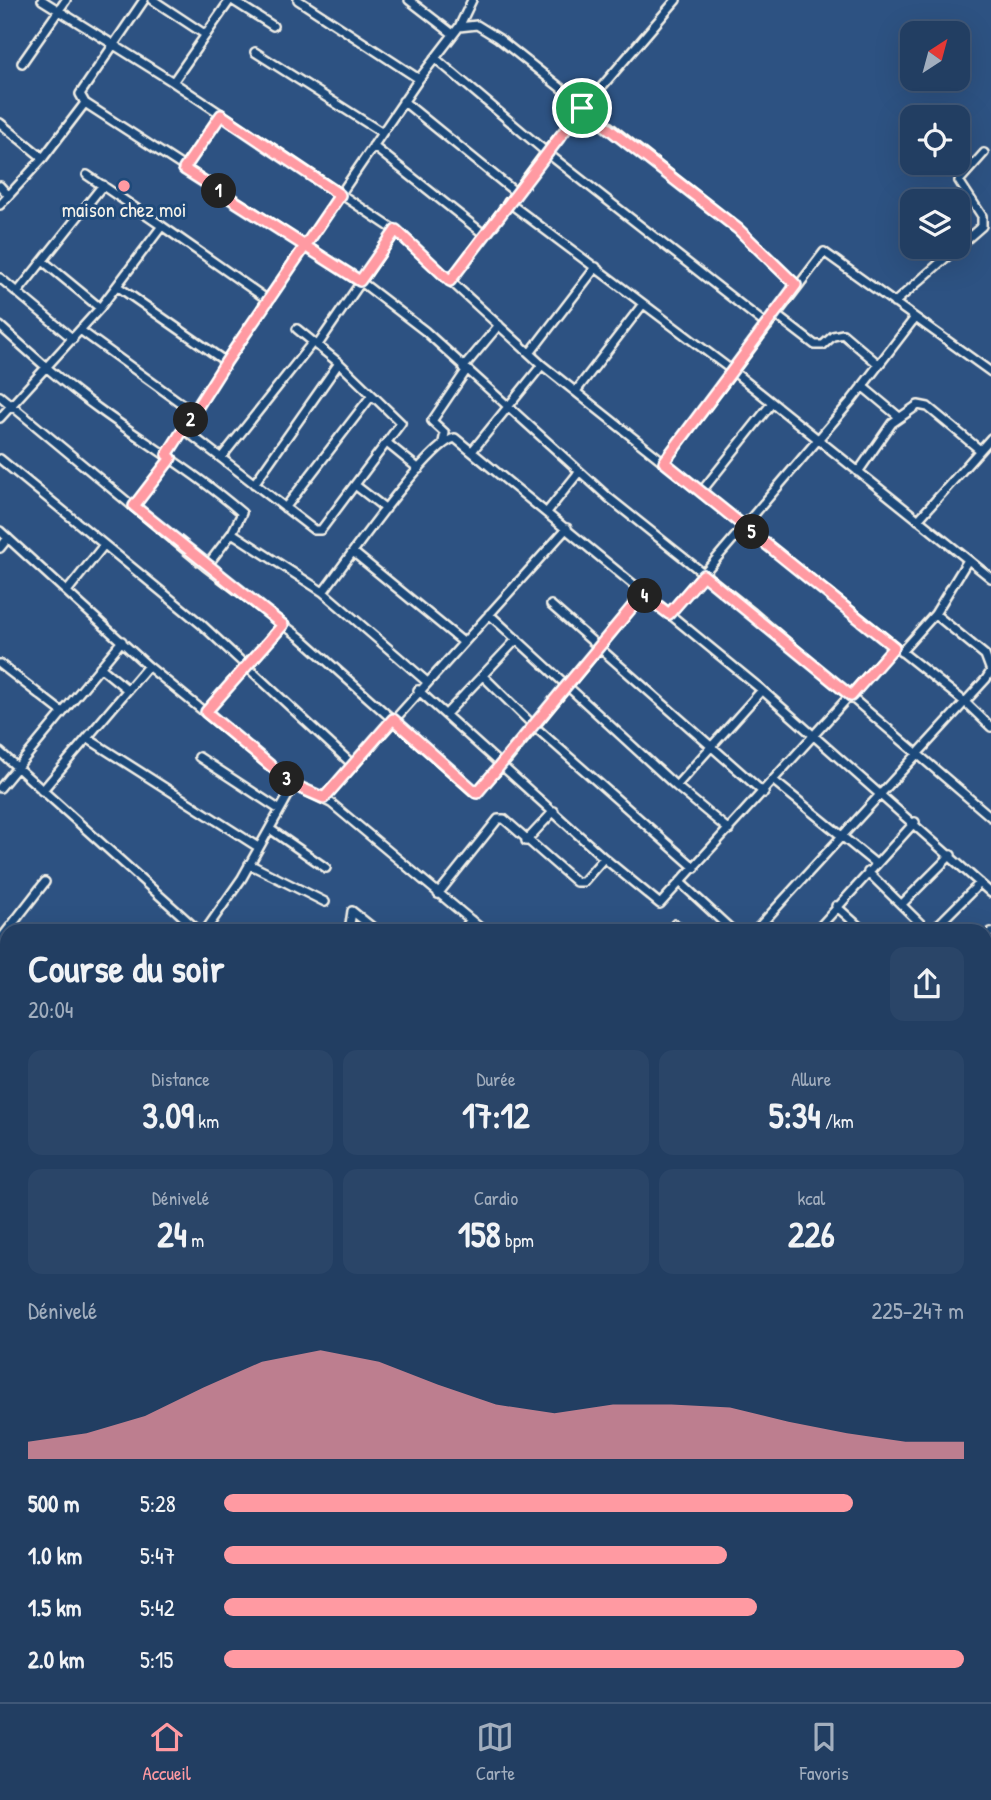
<!DOCTYPE html>
<html lang="fr">
<meta charset="utf-8">
<style>
:root{--surface:#223e62;--page:#2a4568;--text:#f1f3f6;--muted:#a2aebe;--line:#3f5777;--accent:#ff9aa2}
body{margin:0;font-family:"Patrick Hand",sans-serif;background:var(--page);color:var(--text);height:100vh;display:flex;flex-direction:column;font-size:26px;white-space:nowrap}
*{box-sizing:border-box;margin:0}
p{font-size:23px;color:var(--muted)}
.icon{flex:none;width:38px;height:38px;fill:none;stroke:currentColor;stroke-width:2;stroke-linecap:round;stroke-linejoin:round}
.map{position:relative;flex:1;overflow:hidden}
.details{position:absolute;left:0px;top:924px;width:992px;height:779px;display:flex;flex-direction:column;background:var(--surface);border-radius:21px 21px 0 0;box-shadow:0 7px 28px #0002,0 0 0 2px var(--line)}
.details>*{flex:none}
.needle{width:46px;rotate:36deg}
.fabs{position:absolute;left:900px;top:21px;display:grid;gap:14px}
.fabs a{display:grid;place-items:center;width:70px;height:70px;border-radius:14px;background:var(--surface);box-shadow:0 7px 28px #0002,0 0 0 2px var(--line);font-size:35px}
.pin{position:absolute;display:grid;place-items:center;width:60px;height:60px;color:#fff;margin:-30px;border:4px solid #fff;border-radius:50%;box-shadow:0 2px 7px #0007}
.km{position:absolute;width:35px;height:35px;margin:-18px;border-radius:50%;background:#222;color:#fff;font-size:19px;line-height:35px;text-align:center}
.round{display:grid;place-items:center;flex:none;width:74px;height:74px;border-radius:14px;background:var(--page)}
.head{display:flex;align-items:center;justify-content:space-between;height:119px;padding:0 28px}
h1{font-size:38px;font-weight:700;line-height:52px}
.metrics{display:grid;grid-template-columns:repeat(3,1fr);gap:10px;height:119px;padding:7px 28px}
.metrics div{display:grid;align-content:center;border-radius:14px;background:var(--page);text-align:center}
.metrics b{font-size:35px;font-weight:700}
.metrics small{font-size:19px;font-weight:400}
.metrics p{font-size:19px}
.chart{height:196px;padding:14px 28px}
.chart p{display:flex;justify-content:space-between}
.chart svg{width:100%;height:126px;margin-top:7px;fill:var(--accent);opacity:.7}
ul{padding:0 28px;list-style:none;font-size:23px}
li{display:grid;grid-template-columns:112px 84px 1fr;align-items:center;height:52px}
li i{height:18px;border-radius:9px;background:var(--accent)}
.tabs{display:flex;justify-content:space-around;align-items:center;height:98px;border-top:2px solid var(--line);background:var(--surface);font-size:19px;color:var(--muted)}
.tabs a{display:grid;justify-items:center;gap:4px}
.tabs .current{color:var(--accent)}
.map>svg:first-child{display:block}
.built{fill:#425f8d}
.lines{fill:none;stroke-linecap:round;stroke-linejoin:round}
.street-casing{stroke:#f4f1e8;stroke-width:12}
.secondary-casing{stroke:#f4f1e8;stroke-width:15}
.street{stroke:#1f4a7a;stroke-width:7}
.secondary{stroke:#1f4a7a;stroke-width:10}
.route-casing{stroke:#fff;stroke-width:14}
.route{stroke:#ff9aa2;stroke-width:9}
.poi-dot{fill:#ff9aa2;stroke:#1f4a7a;stroke-width:2.5}
.labels{text-anchor:middle;stroke-width:6;stroke-linejoin:round;paint-order:stroke}
.poi-label{font-size:21px;fill:#f4f1e8;stroke:#1f4a7a}
</style>
<div class="map">
<svg width="991" height="1702" viewBox="0 0 991 1702">
<rect width="100%" height="100%" fill="#2d5282"/>
<filter id="ink" filterUnits="userSpaceOnUse"><feTurbulence type="fractalNoise" baseFrequency=".0143" numOctaves="2"/><feDisplacementMap in="SourceGraphic" scale="14" xChannelSelector="R" yChannelSelector="G"/><feConvolveMatrix kernelMatrix="1 2 1 2 8 2 1 2 1" color-interpolation-filters="sRGB"/></filter>
<g filter="url(#ink)">
<path class="built" d="M825 1696H953L962 1702H820Z"/>
<g class="lines">
<defs>
<path id="street" d="M42 0 173 82 396 231 542 365 966 703 991 727
M144 0 80 94 85 103 360 281 425 331 609 498 753 613 991 817
M153 0 206 35
M232 0 273 26
M409 0 453 34
M459 27 477 25 498 38 738 229 796 285
M255 52 381 132
M435 58 546 152 768 326
M22 63 66 0
M419 79 459 27 472 0
M173 82 230 0
M403 101 515 192
M0 123 43 158 0 205
M373 146 485 235
M43 158 85 103
M184 169 221 115
M87 175 162 226
M0 186 8 195
M508 202 734 372 991 578
M43 261 100 308
M0 278 73 339
M450 281 546 152 676 0
M117 286 226 362
M17 293 103 185
M894 303 982 226V216L959 181 984 153
M776 315 815 345H823L833 336 843 334 877 363
M0 326C32 355 64 384 99 409 147 444 197 474 242 513L232 533 206 567
M80 330 196 414
M317 346 396 231
M530 353 596 267
M463 368 499 325
M862 386 898 416
M576 391 643 304
M0 396 206 567 300 637 475 793 503 765 643 594
M0 418 100 308 162 226 268 300
M185 430 314 530H321L401 423 339 363 297 329
M443 442 445 433 432 421 466 371
M387 443 419 469
M473 450 542 365
M167 455 226 362 419 79 298 0
M221 458 313 342
M0 459 201 624 353 765
M664 462 824 252 991 372
M858 472 892 423 918 405 928 407 980 450
M254 484 339 363
M355 485 386 509
M701 492 772 403
M134 506 171 458
M285 508 372 395
M547 512 579 472
M918 520 991 438
M0 531 148 666 294 785 331 803 484 931
M232 533 323 592 426 681
M0 548 8 538
M353 552 463 642
M68 590 104 545
M323 592C344 565 429 442 455 438L762 690 991 893
M551 605 764 793
M489 614 676 786 729 830
M669 614 851 401 914 319
M901 652 935 614 968 560
M0 664 62 712
M100 667 128 690
M484 677 534 726 695 868
M418 690 604 858 660 904 894 647
M206 712 283 625
M447 713 517 639
M87 738 258 847
M0 752 199 931
M199 757 280 810
M774 781 876 864
M676 786 762 690
M0 788 122 641
M42 791 148 666
M324 798 567 528
M270 829 326 868
M526 841 554 811
M249 864 325 902
M868 872 928 931
M682 884 733 931
M438 894 498 819H504L576 882H583L604 858
M902 904 951 855
M836 906 864 931
M675 924 683 931
M205 931 242 878 294 785
M349 931 352 911 377 931
M462 931 471 920
M755 931 986 679 991 671 985 655 935 614
M816 931 915 822
M932 931 980 883
M985 938 991 932
M0 940 45 882
M0 985 7 990
M985 997 991 991
M985 1018 991 1024
M985 1058 991 1052
M985 1123 991 1129
M0 1170 7 1161
M985 1175 991 1169
M0 1176 7 1181
M985 1181 991 1187
M985 1235 991 1229
M985 1341 991 1346
M985 1356 991 1350
M0 1377 7 1383
M985 1490 991 1495
M0 1491 7 1499
M985 1548 991 1542
M0 1582 7 1576
M985 1610 991 1614
M0 1643 7 1648
M985 1683 991 1687
M0 1692 7 1683
M195 1696 201 1702
M294 1696 299 1702
M349 1696 354 1702
M423 1696 431 1702
M574 1696 581 1702
M720 1696 728 1702
M775 1696 782 1702
M30 1702 35 1696
M130 1702 134 1696
M303 1702 312 1696
M460 1702 465 1696
M531 1702 536 1696"/>
<path id="secondary" d="M985 1437 991 1429
M793 1702 797 1696"/>
</defs>
<use href="#street" class="street-casing"/>
<use href="#secondary" class="secondary-casing"/>
<use href="#street" class="street"/>
<use href="#secondary" class="secondary"/>
</g>
</g>
<g class="lines" filter="url(#ink)">
<defs>
<path id="route" d="M582 108 450 281 396 230 360 281 184 169 221 115 340 195 226 362 167 455 171 458 134 506 283 625 206 712 294 785 324 798 393 719 477 793 643 594 669 614 703 575 851 696 894 647 664 462 796 285 738 229 582 108"/>
</defs>
<use href="#route" class="route-casing"/>
<use href="#route" class="route"/>
</g>
<circle class="poi-dot" cx="124" cy="186" r="7"/>
<g class="labels">
<g class="poi-label">
<text x="124" y="217">maison chez moi</text>
</g>
</g>
</svg>
<div class="fabs">
<a><svg class="needle" viewBox="-14 -14 28 28"><path d="M0-13l5 13h-10z" fill="#e53935"/><path d="M0 13l5-13h-10z" fill="#a2aebe"/></svg></a>
<a><svg class="icon" aria-label="locate" viewBox="0 0 24 24"><circle cx="12" cy="12" r="6"/><path d="M12 2v4M12 18v4M2 12h4M18 12h4"/></svg></a>
<a><svg class="icon" aria-label="layers" viewBox="0 0 24 24"><path d="M12 4l9 5-9 5-9-5zM3 14l9 5 9-5"/></svg></a>
</div>
<div class="pin" style="left:582px;top:108px;background:#1e9e55"><svg class="icon" aria-label="arrive" viewBox="0 0 24 24"><path d="M6 21V4h12l-3 4 3 4H6"/></svg></div>
<b class="km" style="left:219px;top:191px">1</b>
<b class="km" style="left:191px;top:420px">2</b>
<b class="km" style="left:287px;top:779px">3</b>
<b class="km" style="left:645px;top:596px">4</b>
<b class="km" style="left:752px;top:532px">5</b>
<section class="details">
<div class="head"><div><h1>Course du soir</h1><p>20:04</p></div><a class="round"><svg class="icon" aria-label="share" viewBox="0 0 24 24"><path d="M12 15V3M7 8l5-5 5 5M5 13v7h14v-7"/></svg></a></div>
<div class="metrics">
<div><p>Distance</p><b>3.09<small> km</small></b></div>
<div><p>Durée</p><b>17:12</b></div>
<div><p>Allure</p><b>5:34<small> /km</small></b></div>
</div>
<div class="metrics">
<div><p>Dénivelé</p><b>24<small> m</small></b></div>
<div><p>Cardio</p><b>158<small> bpm</small></b></div>
<div><p>kcal</p><b>226</b></div>
</div>
<div class="chart"><p><span>Dénivelé</span>225–247 m</p>
<svg viewBox="0 0 160 44" preserveAspectRatio="none"><path d="M0 44V38L10 35L20 29L30 19L40 10L50 6L60 10L70 18L80 25L90 28L100 25L110 25L120 26L130 31L140 35L150 38L160 38V44z"/></svg>
</div>
<ul>
<li><b>500 m</b>5:28<i style="width:85%"></i></li>
<li><b>1.0 km</b>5:47<i style="width:68%"></i></li>
<li><b>1.5 km</b>5:42<i style="width:72%"></i></li>
<li><b>2.0 km</b>5:15<i style="width:100%"></i></li>
</ul>
</section>
</div>
<nav class="tabs">
<a class="current"><svg class="icon" aria-label="home" viewBox="0 0 24 24"><path d="M3 11l9-7 9 7M6 9v11h12V9"/></svg>Accueil</a>
<a><svg class="icon" aria-label="map" viewBox="0 0 24 24"><path d="M3 6l6-2 6 2 6-2v14l-6 2-6-2-6 2zM9 4v14M15 6v14"/></svg>Carte</a>
<a><svg class="icon" aria-label="saved" viewBox="0 0 24 24"><path d="M7 4h10v16l-5-4-5 4z"/></svg>Favoris</a>
</nav>
